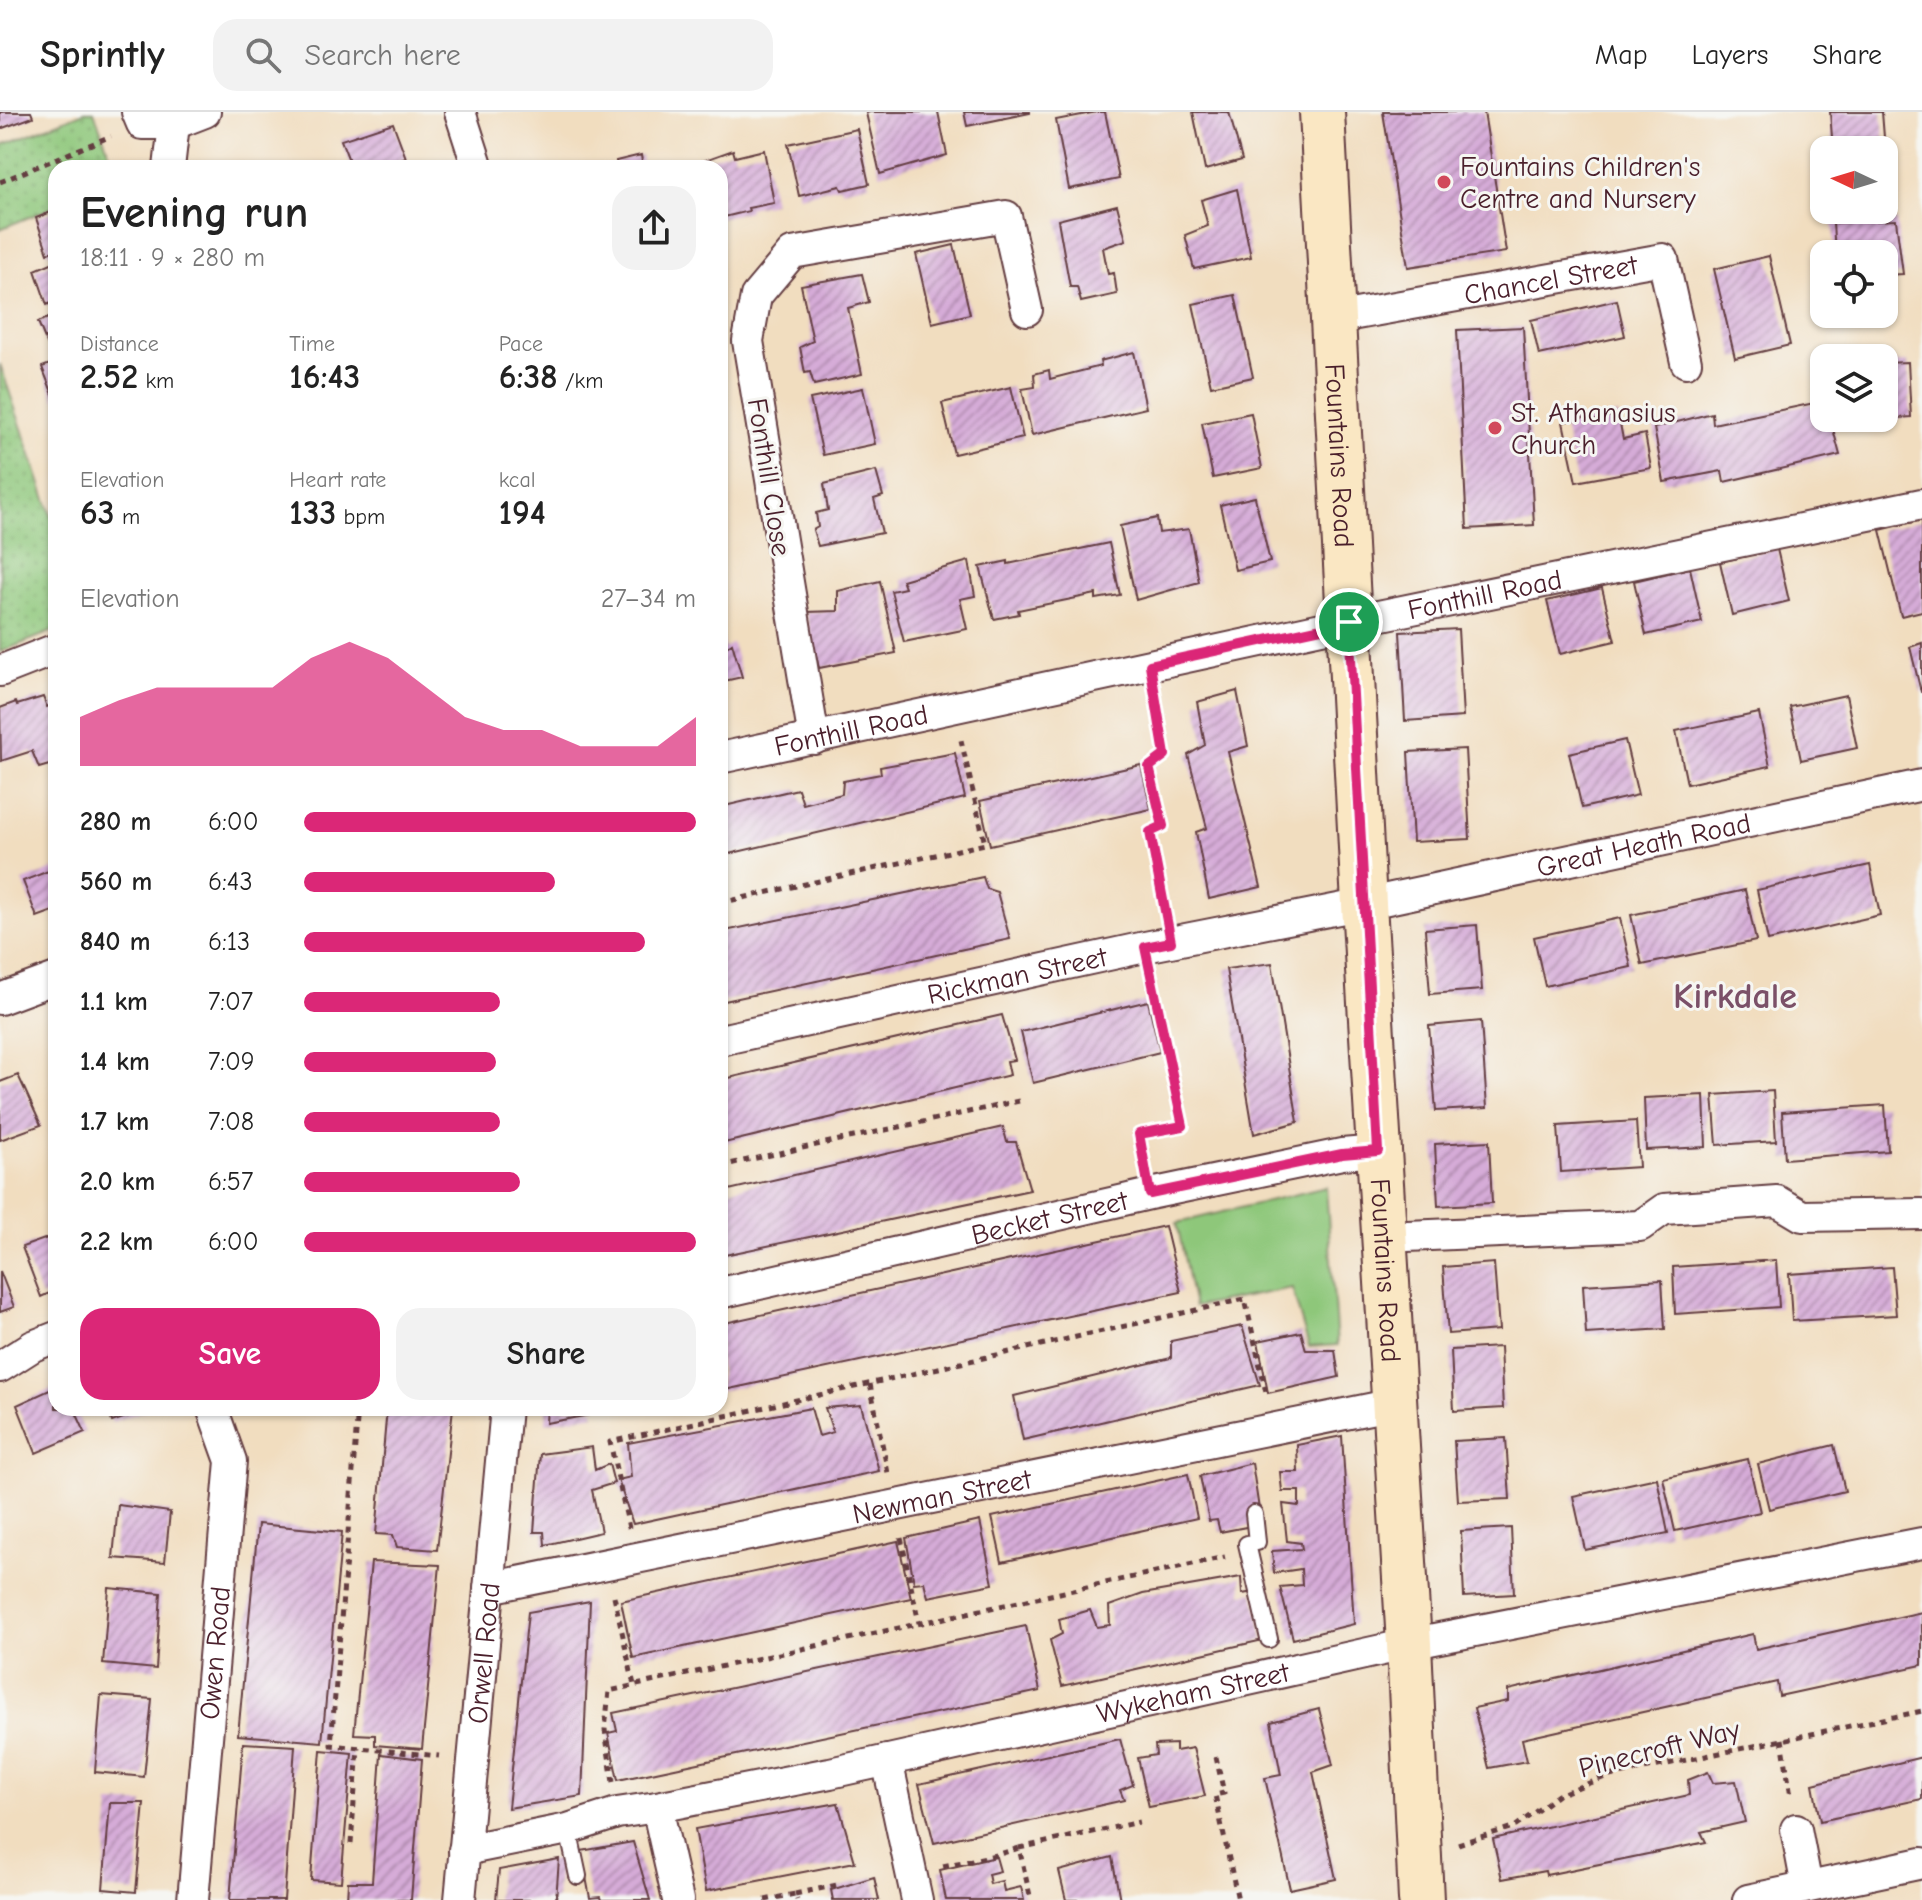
<!DOCTYPE html>
<meta charset="utf-8">
<style>
:root{--surface:#fff;--page:#f2f2f2;--text:#222;--muted:#767676;--line:#e0e0e0;--accent:#db2777}
body{margin:0;font-family:"Comic Neue",sans-serif;background:var(--page);color:var(--text);height:100vh;display:flex;flex-direction:column;font-size:30px;white-space:nowrap}
*{box-sizing:border-box;margin:0}
p{font-size:26px;color:var(--muted)}
.icon{flex:none;width:44px;height:44px;fill:none;stroke:currentColor;stroke-width:2;stroke-linecap:round;stroke-linejoin:round}
.map{position:relative;flex:1;overflow:hidden}
.panel{position:absolute;left:48px;top:48px;width:680px;height:1256px;display:flex;flex-direction:column;background:var(--surface);border-radius:24px;box-shadow:0 2px 6px #0004}
.panel>*{flex:none}
.needle{width:52px;rotate:274deg}
.fabs{position:absolute;left:1810px;top:24px;display:grid;gap:16px}
.fabs a{display:grid;place-items:center;width:88px;height:88px;border-radius:16px;background:var(--surface);box-shadow:0 2px 6px #0004;font-size:40px}
.pin{position:absolute;display:grid;place-items:center;width:68px;height:68px;color:#fff;margin:-34px;border:4px solid #fff;border-radius:50%;box-shadow:0 2px 8px #0007}
.round{display:grid;place-items:center;flex:none;width:84px;height:84px;border-radius:24px;background:var(--page)}
.overview{display:flex;align-items:center;justify-content:space-between;height:136px;padding:0 32px}
h1{font-size:44px;font-weight:700;line-height:60px}
.metrics{display:grid;grid-template-columns:repeat(3,1fr);gap:12px;height:136px;padding:8px 32px}
.metrics div{display:grid;align-content:center}
.metrics b{font-size:34px;font-weight:700}
.metrics small{font-size:22px;font-weight:400}
.metrics p{font-size:22px}
.chart{height:224px;padding:16px 32px}
.chart p{display:flex;justify-content:space-between}
.chart svg{width:100%;height:144px;margin-top:8px;fill:var(--accent);opacity:.7}
.primary-button{display:flex;gap:16px;margin-top:auto;padding:16px 32px}
.primary-button a{flex:1;height:92px;border-radius:24px;background:var(--accent);color:#fff;font-size:32px;font-weight:700;line-height:92px;text-align:center}
.primary-button a+a{background:var(--page);color:var(--text)}
ul{padding:0 32px;list-style:none;font-size:26px}
li{display:grid;grid-template-columns:128px 96px 1fr;align-items:center;height:60px}
li i{height:20px;border-radius:10px;background:var(--accent)}
header{display:flex;align-items:center;gap:48px;box-sizing:border-box;height:112px;padding:0 40px;background:var(--surface);border-bottom:2px solid var(--line)}
header strong{font-size:38px}
nav{display:flex;gap:44px;margin-inline-start:auto;font-size:28px}
.search{width:560px;height:72px;background:var(--page);display:flex;align-items:center;gap:20px;box-sizing:border-box;padding:0 28px;border-radius:24px;color:var(--muted);font-size:30px}
.map>svg:first-child{display:block}
.green{fill:#8ec77a;stroke:#6c7352;stroke-width:2}
.park{fill:url(#park-dots);stroke:#6c7352;stroke-width:2}
.building{fill:url(#building-hatch)}
.lines{fill:none;stroke-linecap:round;stroke-linejoin:round}
.lane-casing{stroke:#633c41;stroke-width:20}
.street-casing{stroke:#633c41;stroke-width:34}
.secondary-casing{stroke:#633c41;stroke-width:48}
.path{stroke:#633c41;stroke-width:5;stroke-dasharray:6 6;stroke-linecap:butt}
.lane{stroke:#fff;stroke-width:16}
.street{stroke:#fff;stroke-width:30}
.secondary{stroke:#fae7c3;stroke-width:44}
.route-casing{stroke:#fff;stroke-width:16}
.route{stroke:#db2777;stroke-width:10}
.poi-dot{fill:#d1495b;stroke:#f6f6f2;stroke-width:3}
.labels{text-anchor:middle;stroke-width:6;stroke-linejoin:round;paint-order:stroke}
.poi-label{font-size:28px;fill:#4a1f2b;stroke:#f6f6f2;text-anchor:start}
.street-label{font-size:28px;fill:#4a1f2b;stroke:#f6f6f2}
.district-label{font-size:36px;font-weight:bold;fill:#7b5068;stroke:#f6f6f2}
</style>
<header>
<strong>Sprintly</strong>
<div class="search"><svg class="icon" aria-label="search" viewBox="0 0 24 24"><circle cx="10" cy="10" r="6"/><path d="M15 15l6 6"/></svg>Search here</div>
<nav><a>Map</a><a>Layers</a><a>Share</a></nav>
</header>
<div class="map">
<svg width="1922" height="1788" viewBox="0 0 1922 1788">
<defs>
<pattern id="park-dots" width="8" height="8" patternUnits="userSpaceOnUse" patternTransform="scale(2)"><rect width="8" height="8" fill="#8ec77a"/><path d="M2 2h.1M6 6h.1" fill="none" stroke="#7caa6a" stroke-width="1.8" stroke-linecap="round"/></pattern>
<pattern id="building-hatch" width="6" height="6" patternUnits="userSpaceOnUse" patternTransform="scale(2)"><rect width="6" height="6" fill="#d6acd8"/><path d="M-1 1l2-2M0 6l6-6M5 7l2-2" fill="none" stroke="#b08baf"/></pattern>
</defs>
<rect width="100%" height="100%" fill="#f6f6f2"/>
<filter id="ink" filterUnits="userSpaceOnUse"><feTurbulence type="fractalNoise" baseFrequency=".0125" numOctaves="2"/><feDisplacementMap in="SourceGraphic" scale="16" xChannelSelector="R" yChannelSelector="G"/><feConvolveMatrix kernelMatrix="1 2 1 2 8 2 1 2 1" color-interpolation-filters="sRGB"/></filter>
<filter id="wash" filterUnits="userSpaceOnUse"><feTurbulence type="fractalNoise" baseFrequency=".006" numOctaves="4" result="noise"/><feDisplacementMap in="SourceGraphic" scale="32" xChannelSelector="R" yChannelSelector="G"/><feGaussianBlur stdDeviation="1.8" result="paint"/><feColorMatrix in="noise" values="0 0 0 0 0 0 0 0 0 0 0 0 0 0 0 0 0 1.4 0 .05"/><feComposite in="paint" operator="in"/></filter>
<g filter="url(#wash)">
<rect width="100%" height="100%" fill="#f1ddbf"/>
<path class="green" d="M1326 1075 1337 1233 1309 1235 1292 1176 1194 1195 1177 1111Z"/>
<path class="park" d="M84 0H94L115 56H56V94L0 117V34Z
M0 252 56 417V518L0 540Z"/>
<g id="blocks">
<path class="building" d="M0 0H31L33 5 0 17Z
M870 0H938L947 43 880 62 866 1Z
M964 0H1030V1L967 14Z
M1097 0H1105L1119 67 1069 77 1056 8Z
M1193 0H1229L1242 48 1205 58Z
M1383 0H1484L1506 140 1408 155Z
M1830 0H1882L1885 38H1833Z
M393 11 406 46 381 56H352L341 28Z
M857 17 869 72 842 78 840 74 799 84 788 32Z
M733 38 735 45 764 38 774 91 748 96 749 99 720 106V56H701L700 50Z
M641 43 643 56H617L616 49Z
M1237 77 1251 145 1194 157 1185 123 1208 114 1201 88Z
M1117 93 1126 128 1103 136 1108 162 1114 161 1117 182 1081 190 1077 175H1070L1058 108Z
M56 98V138L48 141 36 106Z
M1896 108 1903 162 1884 163V142H1835L1833 111Z
M954 133 970 202 932 211 916 142Z
M1769 144 1790 233 1735 246 1714 157Z
M56 149V189L47 193 35 158Z
M862 162 869 190 848 196 862 262 814 273 810 260 805 261 800 235 813 229 801 173Z
M1235 183 1253 265 1211 274 1193 192Z
M1617 188 1625 224 1539 243 1531 208Z
M56 203V237L50 239 38 210Z
M1523 215 1534 413 1467 417 1457 218Z
M1134 240 1146 296 1032 323 1022 277 1035 275 1034 262 1049 258 1050 267 1101 254 1100 249Z
M56 250V290L42 255Z
M1908 250 1911 305 1884 307V251Z
M1011 275 1023 326 954 342 942 291Z
M863 276 875 332 823 343 810 287Z
M1824 289V306H1830L1840 343 1724 370 1722 359 1664 370 1654 316 1712 301 1713 312Z
M1251 301 1262 356 1213 366 1202 311Z
M1618 302 1623 327 1645 322 1651 356 1576 370 1563 310 1588 305 1590 310Z
M876 359 883 384 874 387 882 421 818 434 813 418 818 415 816 401 828 398 824 372Z
M1255 385 1270 450 1235 458 1220 393Z
M1157 406 1159 421 1189 417 1199 470 1136 488 1120 414Z
M1922 408V499L1901 504 1880 418Z
M1109 431 1120 483 1096 487V482L1018 498 1019 502 994 507 980 455 1008 449V452Z
M1777 437 1789 489 1732 503 1720 450Z
M969 449 975 484 960 487 967 517 904 530 891 479 905 476 902 468Z
M1690 456 1702 510 1646 523 1634 469Z
M880 469 896 541 819 556 806 500 838 499V479Z
M1602 476 1615 529 1560 542 1547 489Z
M1458 517 1463 605 1405 609 1400 520Z
M721 520 725 536 732 531 742 565 720 570Z
M1922 531V580H1921L1910 535Z
M1237 579 1248 634 1228 640 1261 775 1209 787 1196 720 1207 716 1188 643 1205 633 1197 590Z
M1846 583 1857 636 1801 648 1790 595Z
M43 585 47 595 56 591V651L39 656 32 639 1 649 0 596 16 590 17 593Z
M1759 601 1770 654 1687 672 1676 619Z
M1625 628 1638 683 1582 696 1569 641Z
M1465 637 1470 727 1413 730 1408 640Z
M955 641 965 686 720 744V695L798 677 803 692 842 682 843 669 881 662 880 655Z
M1141 653 1151 697 990 733 980 689Z
M1870 753 1880 803 1768 829 1757 778Z
M56 756V798L37 805 23 769Z
M983 765 987 777 997 780 1010 827 720 890V820Z
M1745 778 1756 829 1642 853 1631 803Z
M1620 806 1631 855 1545 874 1534 825Z
M1477 813 1482 878 1430 882 1425 817Z
M1272 851 1298 1010 1254 1022 1226 857Z
M1148 889 1160 940 1033 971 1021 920Z
M1002 903 1015 948 1007 949 1010 963 720 1032V968Z
M1481 909 1487 996 1436 999 1429 914Z
M18 963 41 1013 0 1028V970Z
M1773 979 1776 1029 1717 1033 1713 983Z
M1704 983 1706 1035 1646 1038 1644 986Z
M1885 993 1888 1039 1785 1047 1782 1000Z
M1636 1009 1639 1055 1561 1060 1558 1014Z
M1003 1015 1007 1030H1016L1030 1078 720 1144V1080Z
M1489 1029 1492 1091 1438 1094 1435 1032Z
M1165 1114 1181 1180 720 1279V1212Z
M56 1123V1178L41 1185 22 1135Z
M1776 1148 1779 1195 1675 1202 1673 1155Z
M1494 1151 1499 1218 1448 1222 1443 1155Z
M1892 1155 1896 1203 1792 1209 1789 1162Z
M0 1159 14 1195 0 1200Z
M1662 1168 1665 1217 1586 1222 1583 1173Z
M1242 1214 1260 1273 1023 1328 1014 1284 1171 1246V1229Z
M1301 1220 1306 1238H1335L1339 1265 1268 1281 1258 1229Z
M1500 1235 1503 1296 1454 1299 1451 1238Z
M56 1275V1296H74L85 1320 36 1341 17 1293Z
M861 1293 879 1359 633 1412 618 1368 631 1365 628 1331 811 1296 819 1324 833 1320 825 1296Z
M107 1296H152L112 1310Z
M387 1296H453L437 1438 397 1435 393 1423 376 1422Z
M547 1296H593L595 1302 546 1311Z
M1342 1324 1354 1512 1293 1527 1280 1475 1302 1473 1301 1457 1274 1461 1272 1439 1302 1437 1301 1431 1287 1429 1283 1392 1299 1394V1379H1282L1280 1360H1298L1297 1333Z
M1506 1326 1510 1387 1458 1389 1454 1329Z
M1834 1333 1845 1379 1769 1397 1758 1352Z
M592 1335 595 1358 609 1352 614 1371 592 1378 601 1420 545 1433 544 1420H534L540 1342Z
M1748 1347 1760 1400 1675 1419 1663 1366Z
M1252 1351 1259 1397 1251 1414 1220 1420 1217 1408 1209 1409 1200 1364Z
M1188 1362 1197 1406 1002 1450 992 1405Z
M1657 1366 1668 1421 1585 1438 1573 1384Z
M118 1393 170 1400 165 1450 113 1446Z
M980 1409 993 1472 928 1485 924 1470 914 1471 906 1426Z
M258 1412 342 1420 322 1630 238 1623Z
M1511 1416 1514 1482 1464 1485 1461 1419Z
M898 1429 911 1486 633 1546 621 1489Z
M371 1450 440 1453 422 1637 375 1633V1623L354 1622Z
M1241 1465 1242 1482 1254 1480 1263 1528 1062 1574 1050 1528 1062 1522 1059 1507 1090 1498 1097 1515 1110 1513 1109 1494 1143 1482Z
M109 1476 161 1481 156 1557 103 1552Z
M590 1489 582 1684 508 1696 528 1500Z
M1922 1500V1553L1779 1584 1777 1570 1522 1627 1527 1649 1489 1656 1474 1596 1508 1589V1578L1753 1522 1756 1537Z
M1026 1514 1040 1579 618 1668 608 1621 617 1619 613 1601Z
M101 1583 152 1587 144 1665 95 1660Z
M1319 1597 1333 1653 1313 1660 1336 1767 1290 1777 1265 1666 1281 1663 1271 1610Z
M1120 1627 1133 1673 1120 1678 1124 1688 934 1731 919 1672Z
M243 1631 295 1634 284 1788H230Z
M1176 1632V1639L1193 1636 1205 1684 1149 1695 1138 1646 1156 1643 1155 1633Z
M321 1638 352 1641 341 1770 311 1768Z
M381 1642 422 1647 411 1788H347L348 1770H372Z
M1922 1645V1687L1820 1709 1813 1672Z
M1708 1660 1713 1671 1736 1669 1745 1710 1701 1720 1706 1730 1546 1763 1545 1759 1502 1767 1493 1727 1689 1683 1688 1668Z
M110 1691H144L136 1780 103 1777Z
M838 1691 855 1750 706 1779 695 1717Z
M633 1730 650 1788H602L601 1785 590 1786 581 1739Z
M996 1745 1000 1759 988 1762 990 1772 1002 1769 1004 1779 1021 1775 1024 1788H946L940 1758Z
M1112 1745 1120 1788H1066L1059 1759Z
M559 1747 556 1788H496L499 1758Z
M874 1765 879 1788H833L831 1778Z"/>
</g>
</g>
<g filter="url(#ink)">
<use href="#blocks" fill-opacity="0" stroke="#633c41" stroke-width="2"/>
<g class="lines">
<defs>
<path id="lane" d="M1254 1402 1257 1430 1247 1432 1269 1527
M568 1717 578 1764"/>
<g id="street">
<path d="M137 0 142 12H174L205 0"/>
<path d="M460 0 478 56"/>
<path d="M169 56 174 12"/>
<path id="s1" d="M1334 206 1663 147 1686 250"/>
<path d="M0 559 56 537"/>
<path d="M814 627 748 229 756 184 792 141 1006 104 1027 198"/>
<path id="s2" d="M720 646 1349 510 1922 392"/>
<path d="M0 887 56 866"/>
<path id="s3" d="M720 928 1145 835 1364 792 1922 673"/>
<path d="M1384 1125 1640 1114 1664 1097 1777 1089 1802 1104 1922 1102"/>
<path id="s4" d="M720 1181 1150 1082 1342 1042 1378 1039"/>
<path d="M0 1255 33 1234 56 1225"/>
<path id="s5" d="M489 1476 1394 1292"/>
<path d="M887 1648 917 1788"/>
<path d="M657 1695 678 1788"/>
<path d="M1796 1717 1807 1775"/>
<path id="s6" d="M464 1738 568 1717 617 1701 657 1695 830 1661 1409 1532 1922 1431"/>
<path id="s7" d="M193 1788 231 1349 212 1296"/>
<path id="s8" d="M460 1788 506 1296"/>
<path d="M1748 1788 1922 1751"/>
</g>
<g id="secondary">
<path id="s9" d="M1322 0 1364 792 1409 1532 1421 1788"/>
</g>
</defs>
<use href="#lane" class="lane-casing"/>
<use href="#street" class="street-casing"/>
<use href="#secondary" class="secondary-casing"/>
<path class="path" d="M0 70 111 24
M1155 585 1165 643 1149 655 1163 714 1150 720 1164 796
M720 791 985 732 961 628
M1144 1049 1139 1022 1183 1014 1152 867
M720 1054 1019 989
M870 1272 888 1361
M358 1296 331 1633 439 1644
M629 1416 610 1330 1245 1187 1267 1285
M901 1426 919 1511
M614 1484 634 1573
M1782 1627 1791 1685
M1216 1645 1224 1681 1215 1683 1238 1788
M613 1670 605 1618 609 1579 1225 1445
M351 1732 358 1635
M1458 1732 1516 1714 1558 1683 1605 1665 1922 1599
M1019 1736 1139 1710
M943 1754 996 1743 1019 1736 1031 1788
M795 1782 842 1772
M765 1788 795 1782 797 1788"/>
<use href="#lane" class="lane"/>
<use href="#street" class="street"/>
<use href="#secondary" class="secondary"/>
</g>
</g>
<g class="lines" filter="url(#ink)">
<defs>
<path id="route" d="M1349 510 1378 1039 1342 1042 1150 1082 1139 1022 1183 1014 1145 835 1171 830 1150 720 1163 714 1149 655 1165 643 1150 553Z"/>
</defs>
<use href="#route" class="route-casing"/>
<use href="#route" class="route"/>
</g>
<g class="poi-dot">
<circle cx="1444" cy="70" r="8"/>
<circle cx="1495" cy="316" r="8"/>
</g>
<g class="labels">
<g class="poi-label">
<text x="1460" y="64">Fountains Children's<tspan x="1460" dy="32">Centre and Nursery</tspan></text>
<text x="1511" y="310">St. Athanasius<tspan x="1511" dy="32">Church</tspan></text>
</g>
<g class="street-label">
<text dy="10" stroke="none"><textPath href="#s1" startOffset="220">Chancel Street</textPath></text>
<text dy="10" stroke="none"><textPath href="#s9" startOffset="344">Fountains Road</textPath></text>
<text transform="translate(770 365) rotate(81)" y="10">Fonthill Close</text>
<text dy="10" stroke="none"><textPath href="#s2" startOffset="782">Fonthill Road</textPath></text>
<text dy="10" stroke="none"><textPath href="#s2" startOffset="134">Fonthill Road</textPath></text>
<text dy="10" stroke="none"><textPath href="#s3" startOffset="944">Great Heath Road</textPath></text>
<text dy="10" stroke="none"><textPath href="#s3" startOffset="304">Rickman Street</textPath></text>
<text dy="10" stroke="none"><textPath href="#s4" startOffset="338">Becket Street</textPath></text>
<text dy="10" stroke="none"><textPath href="#s9" startOffset="1160">Fountains Road</textPath></text>
<text dy="10" stroke="none"><textPath href="#s5" startOffset="462">Newman Street</textPath></text>
<text dy="10" stroke="none"><textPath href="#s7" startOffset="248">Owen Road</textPath></text>
<text dy="10" stroke="none"><textPath href="#s8" startOffset="248">Orwell Road</textPath></text>
<text dy="10" stroke="none"><textPath href="#s6" startOffset="746">Wykeham Street</textPath></text>
<text transform="translate(1659 1636) rotate(-14)" y="10">Pinecroft Way</text>
</g>
<g class="district-label">
<text x="1735" y="896">Kirkdale</text>
</g>
</g>
</svg>
<div class="fabs">
<a><svg class="needle" viewBox="-14 -14 28 28"><path d="M0-13l5 13h-10z" fill="#e53935"/><path d="M0 13l5-13h-10z" fill="#767676"/></svg></a>
<a><svg class="icon" aria-label="locate" viewBox="0 0 24 24"><circle cx="12" cy="12" r="6"/><path d="M12 2v4M12 18v4M2 12h4M18 12h4"/></svg></a>
<a><svg class="icon" aria-label="layers" viewBox="0 0 24 24"><path d="M12 4l9 5-9 5-9-5zM3 14l9 5 9-5"/></svg></a>
</div>
<div class="pin" style="left:1349px;top:510px;background:#1e9e55"><svg class="icon" aria-label="arrive" viewBox="0 0 24 24"><path d="M6 21V4h12l-3 4 3 4H6"/></svg></div>
<section class="panel">
<div class="overview"><div><h1>Evening run</h1><p>18:11 · 9 × 280 m</p></div><a class="round"><svg class="icon" aria-label="share" viewBox="0 0 24 24"><path d="M12 15V3M7 8l5-5 5 5M5 13v7h14v-7"/></svg></a></div>
<div class="metrics">
<div><p>Distance</p><b>2.52<small> km</small></b></div>
<div><p>Time</p><b>16:43</b></div>
<div><p>Pace</p><b>6:38<small> /km</small></b></div>
</div>
<div class="metrics">
<div><p>Elevation</p><b>63<small> m</small></b></div>
<div><p>Heart rate</p><b>133<small> bpm</small></b></div>
<div><p>kcal</p><b>194</b></div>
</div>
<div class="chart"><p><span>Elevation</span>27–34 m</p>
<svg viewBox="0 0 160 44" preserveAspectRatio="none"><path d="M0 44V29L10 24L20 20L30 20L40 20L50 20L60 11L70 6L80 11L90 20L100 29L110 33L120 33L130 38L140 38L150 38L160 29V44z"/></svg>
</div>
<ul>
<li><b>280 m</b>6:00<i style="width:100%"></i></li>
<li><b>560 m</b>6:43<i style="width:64%"></i></li>
<li><b>840 m</b>6:13<i style="width:87%"></i></li>
<li><b>1.1 km</b>7:07<i style="width:50%"></i></li>
<li><b>1.4 km</b>7:09<i style="width:49%"></i></li>
<li><b>1.7 km</b>7:08<i style="width:50%"></i></li>
<li><b>2.0 km</b>6:57<i style="width:55%"></i></li>
<li><b>2.2 km</b>6:00<i style="width:100%"></i></li>
</ul>
<div class="primary-button"><a>Save</a><a>Share</a></div>
</section>
</div>
